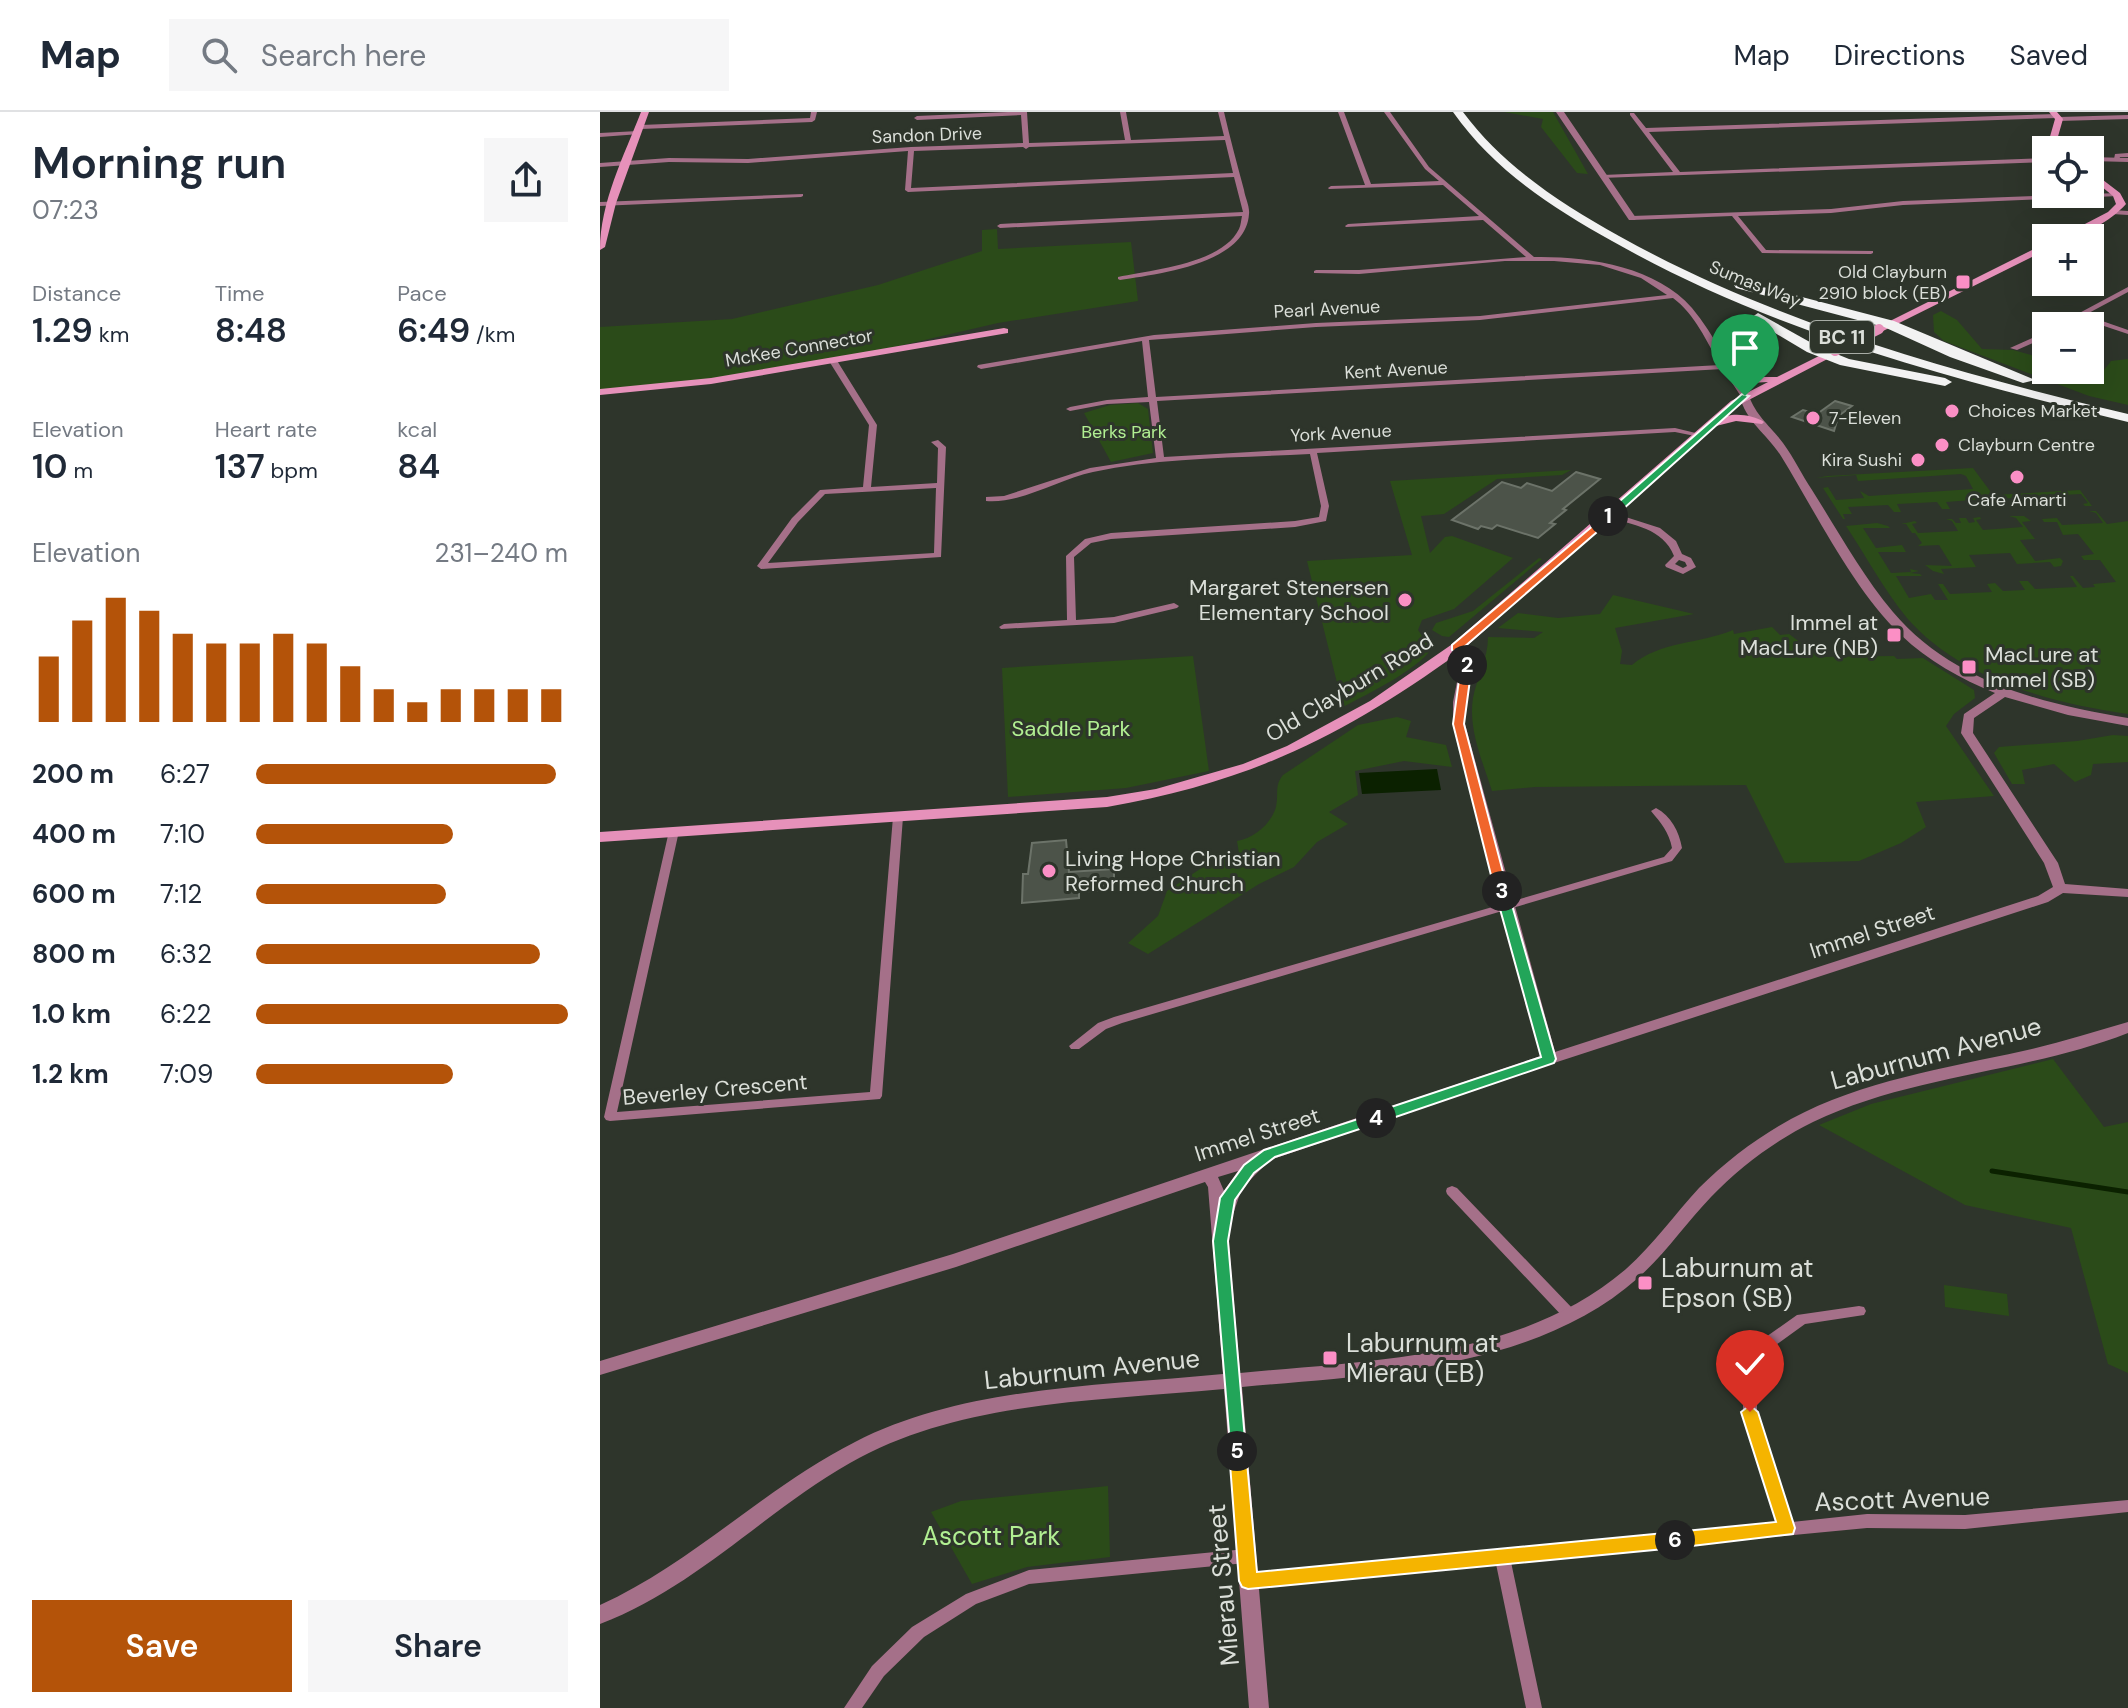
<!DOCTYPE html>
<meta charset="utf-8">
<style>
:root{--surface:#fff;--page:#f6f6f7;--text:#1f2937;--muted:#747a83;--line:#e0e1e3;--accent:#b45309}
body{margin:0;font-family:"DM Sans",sans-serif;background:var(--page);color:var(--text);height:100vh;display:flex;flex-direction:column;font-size:30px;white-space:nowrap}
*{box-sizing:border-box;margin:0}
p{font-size:26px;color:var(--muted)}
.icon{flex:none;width:44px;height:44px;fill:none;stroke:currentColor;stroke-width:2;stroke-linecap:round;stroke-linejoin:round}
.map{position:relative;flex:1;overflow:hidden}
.panel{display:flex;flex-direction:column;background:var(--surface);width:600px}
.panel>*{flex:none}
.buttons{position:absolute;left:1432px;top:24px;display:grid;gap:16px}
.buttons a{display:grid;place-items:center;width:72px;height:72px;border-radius:0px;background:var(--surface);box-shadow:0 8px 32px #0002;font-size:40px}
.pin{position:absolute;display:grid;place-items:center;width:68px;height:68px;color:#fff;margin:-82px -34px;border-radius:50% 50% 50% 0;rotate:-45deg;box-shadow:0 0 8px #0007}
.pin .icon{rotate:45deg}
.km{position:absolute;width:40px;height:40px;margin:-20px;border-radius:50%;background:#222;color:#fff;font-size:22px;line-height:40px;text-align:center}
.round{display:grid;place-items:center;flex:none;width:84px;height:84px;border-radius:0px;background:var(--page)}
.summary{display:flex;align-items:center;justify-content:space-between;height:136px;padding:0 32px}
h1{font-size:44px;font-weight:600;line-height:60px}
.metrics{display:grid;grid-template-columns:repeat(3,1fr);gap:12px;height:136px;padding:8px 32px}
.metrics div{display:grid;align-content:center}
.metrics b{font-size:34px;font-weight:600}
.metrics small{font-size:22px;font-weight:400}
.metrics p{font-size:22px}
.chart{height:224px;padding:16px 32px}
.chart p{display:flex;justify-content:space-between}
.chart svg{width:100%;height:144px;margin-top:8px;stroke:var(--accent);stroke-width:6}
.action{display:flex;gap:16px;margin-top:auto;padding:16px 32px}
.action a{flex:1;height:92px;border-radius:0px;background:var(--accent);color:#fff;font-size:32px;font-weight:600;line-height:92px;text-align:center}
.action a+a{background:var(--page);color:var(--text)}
ul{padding:0 32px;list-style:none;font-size:26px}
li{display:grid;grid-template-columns:128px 96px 1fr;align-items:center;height:60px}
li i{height:20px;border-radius:10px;background:var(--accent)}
header{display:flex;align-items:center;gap:48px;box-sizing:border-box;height:112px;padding:0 40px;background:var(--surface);border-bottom:2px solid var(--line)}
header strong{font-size:38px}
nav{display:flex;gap:44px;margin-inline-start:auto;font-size:28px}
.search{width:560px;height:72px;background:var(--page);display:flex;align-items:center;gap:20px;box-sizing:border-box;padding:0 28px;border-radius:0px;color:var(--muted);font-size:30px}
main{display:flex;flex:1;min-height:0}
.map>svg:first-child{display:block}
.green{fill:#2b4b19}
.water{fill:#0b2100}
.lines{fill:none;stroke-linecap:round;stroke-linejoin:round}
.stream{stroke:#0b2100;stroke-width:5}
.building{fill:#4c5349;stroke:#6c7369;stroke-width:2}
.minor{fill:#a57089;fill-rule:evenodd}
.tertiary{fill:#a57089;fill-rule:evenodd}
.secondary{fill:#e691ba;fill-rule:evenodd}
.motorway{fill:#f2f2f2;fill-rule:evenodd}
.secondary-bridge{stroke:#e691ba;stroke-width:10}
.split-1{fill:#22a559;stroke:#fff;stroke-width:2}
.split-2{fill:#f0652b;stroke:#fff;stroke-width:2}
.split-3{fill:#f0652b;stroke:#fff;stroke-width:2}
.split-4{fill:#22a559;stroke:#fff;stroke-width:2}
.split-5{fill:#22a559;stroke:#fff;stroke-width:2}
.split-6{fill:#f5b400;stroke:#fff;stroke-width:2}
.split-7{fill:#f5b400;stroke:#fff;stroke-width:2}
.poi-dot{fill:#fb8fc5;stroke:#2e352b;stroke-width:3}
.labels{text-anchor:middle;stroke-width:6;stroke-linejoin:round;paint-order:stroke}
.far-street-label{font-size:18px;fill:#dbdfd9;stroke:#2e352b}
.far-poi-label{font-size:18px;fill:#dbdfd9;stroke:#2e352b;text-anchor:start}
.far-park-label{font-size:18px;fill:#b1ef92;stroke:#2e352b}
.shield{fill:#2e352b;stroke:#a7aca5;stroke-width:2}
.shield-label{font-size:20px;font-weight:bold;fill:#dbdfd9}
.poi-label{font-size:22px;fill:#dbdfd9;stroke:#2e352b;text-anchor:end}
.street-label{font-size:22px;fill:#dbdfd9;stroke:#2e352b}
.park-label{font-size:22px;fill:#b1ef92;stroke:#2e352b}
.near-street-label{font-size:26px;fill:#dbdfd9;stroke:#2e352b}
.near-poi-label{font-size:26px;fill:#dbdfd9;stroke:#2e352b;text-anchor:start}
.near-park-label{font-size:26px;fill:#b1ef92;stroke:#2e352b}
</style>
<header>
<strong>Map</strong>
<div class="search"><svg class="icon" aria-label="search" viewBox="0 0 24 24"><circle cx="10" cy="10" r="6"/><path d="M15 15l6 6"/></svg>Search here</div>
<nav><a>Map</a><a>Directions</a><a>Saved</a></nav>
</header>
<main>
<section class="panel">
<div class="summary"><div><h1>Morning run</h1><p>07:23</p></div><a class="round"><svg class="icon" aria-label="share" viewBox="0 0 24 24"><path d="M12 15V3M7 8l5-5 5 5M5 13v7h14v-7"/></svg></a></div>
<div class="metrics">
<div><p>Distance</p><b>1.29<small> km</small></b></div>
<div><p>Time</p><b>8:48</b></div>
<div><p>Pace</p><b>6:49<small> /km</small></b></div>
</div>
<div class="metrics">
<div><p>Elevation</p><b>10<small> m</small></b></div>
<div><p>Heart rate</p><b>137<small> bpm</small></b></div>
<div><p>kcal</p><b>84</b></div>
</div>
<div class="chart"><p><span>Elevation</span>231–240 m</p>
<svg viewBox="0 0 160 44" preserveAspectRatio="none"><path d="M5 44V24M15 44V13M25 44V6M35 44V10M45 44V17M55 44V20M65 44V20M75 44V17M85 44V20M95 44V27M105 44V34M115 44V38M125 44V34M135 44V34M145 44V34M155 44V34"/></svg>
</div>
<ul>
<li><b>200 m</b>6:27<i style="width:96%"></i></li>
<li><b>400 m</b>7:10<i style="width:63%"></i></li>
<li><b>600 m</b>7:12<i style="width:61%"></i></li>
<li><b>800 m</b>6:32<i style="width:91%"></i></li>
<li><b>1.0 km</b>6:22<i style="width:100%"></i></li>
<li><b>1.2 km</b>7:09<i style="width:63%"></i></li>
</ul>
<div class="action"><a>Save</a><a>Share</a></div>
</section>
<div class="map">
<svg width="1528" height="1596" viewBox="0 0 1528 1596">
<rect width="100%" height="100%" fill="#2e352b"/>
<path class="green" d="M904 0H953L988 62 977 61 941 15 943 7Z
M397 117 398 137 531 130 538 189 398 211 290 236 108 267 0 278V215L132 207 278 173 382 139V118Z
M1341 199 1357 208 1382 237 1413 238 1446 247V258H1504L1511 249 1528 247V293L1489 284 1344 229 1334 220 1333 203Z
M538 291 548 297 553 341 511 350 484 301 510 293Z
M1373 356 1393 383 1480 378 1492 394H1485L1483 392 1488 391 1481 382 1442 384 1447 392H1439L1433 385 1394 387 1398 394 1390 395 1385 387 1346 390 1350 397H1342L1337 390 1297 392 1301 400H1294L1288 393 1248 395 1252 402H1243L1245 407H1243L1223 376 1228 375 1236 388 1264 386 1260 379 1269 384 1373 377 1366 364 1361 362 1258 369 1256 363 1216 366 1227 364Z
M971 358 962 363 897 367 844 402 821 404 830 441 845 425 852 424 913 446 854 497 822 508 818 518 823 525 835 531C825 555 767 582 743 595L707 449 812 443 790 369Z
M1489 399H1496L1507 412 1528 409V602C1451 591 1360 567 1307 506 1284 478 1266 444 1246 414L1277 411 1288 414 1290 416H1263L1276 436 1302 433 1306 440H1278L1291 461 1311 460 1310 457 1319 459 1310 461 1320 462 1322 464H1296L1309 486 1331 482 1335 488H1348L1338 472H1343L1350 482 1392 480 1387 472 1395 471 1403 479 1425 478 1419 469H1428L1435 477 1477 475 1470 464H1473L1483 476 1495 475 1493 472 1516 470 1500 448H1484L1481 444 1494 442 1478 422 1463 423 1457 410H1444L1442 407 1457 406 1462 413 1503 411 1496 401Z
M1409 404H1424L1431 409 1422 410 1435 427 1420 428 1435 449 1460 446 1463 449 1461 454 1454 455 1450 450 1417 452 1410 441 1369 443 1376 455 1341 457 1344 462 1333 459 1325 453 1352 454 1339 433 1318 434 1322 431 1315 421H1312L1306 412H1301L1315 409 1317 411 1312 412 1318 421 1358 419 1352 409 1346 407H1352L1356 411H1361L1359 406H1366L1369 411 1375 410 1373 406 1380 405 1381 407 1376 408 1383 418 1423 415 1416 406Z
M939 446 942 447 849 525 842 524 832 518 836 511 873 499Z
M1013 483 1094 502 1015 516 1022 539 1020 552 1032 553C1060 529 1100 532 1133 518L1134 522 1172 515 1180 523 1189 522 1220 545 1294 544 1297 547 1323 546 1374 578 1375 586 1354 602 1346 614 1394 684 1316 690 1326 715 1301 731 1259 749 1185 751 1146 673 935 675 892 679C883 650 868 618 873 586 877 565 888 547 888 525L934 526 943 520 898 516 918 501 958 506 1000 502Z
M593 544 609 659 526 676 408 685 402 556Z
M797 605 811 609 806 625 846 633 852 655 804 649 755 659 758 683 729 700 748 712 717 730 694 755 659 772 548 842 528 831 558 804 567 779 603 755 639 741 637 729C654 726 671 712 676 695 679 682 674 674 683 663L758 613Z
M1513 623 1528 624V650L1493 652 1491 663 1475 670 1454 652 1422 658 1425 672H1412L1394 641 1399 635 1477 629Z
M1453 947 1504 1015 1528 1010V1261L1508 1252 1471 1116 1365 1093 1219 1013 1271 992Z
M1344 1173 1407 1182 1409 1204 1345 1195Z
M508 1374 510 1445 427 1455 372 1472 331 1400 361 1389Z"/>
<path class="water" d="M837 657 841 678 762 682 759 661Z"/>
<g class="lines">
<path class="stream" d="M1392 1059 1528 1080"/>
</g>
<path class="building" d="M1165 230 1172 241H1167L1170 245 1168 246 1143 249 1135 238 1148 237 1146 235H1151L1148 231Z
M1235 289 1252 294 1233 308 1237 309 1234 319 1192 305 1203 298 1217 302Z
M976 360 1000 367 963 397 966 398 950 411 955 412 938 426 897 413 892 417 881 414 878 417 852 408 902 370 921 376 927 371 952 379Z
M466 728 469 760 514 757V777L479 780V786L422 791 423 762H428L432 731Z"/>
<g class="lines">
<path class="minor" d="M211 0H217L215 8 212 10 41 17 38 15 41 13 210 6Z
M408 0H427L429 31 525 28 520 0H526L531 28 624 24 618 0H624C630 26 637 52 644 78 645 85 650 95 649 102 646 152 558 162 520 168L518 167V165C551 158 622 152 639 117 641 113 641 108 642 104L400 116 397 114 400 112 643 100 634 65 308 80 305 78 308 39 148 51 69 50 0 55V51L69 46 148 47 311 35 423 31 421 3 317 8 314 6 317 4ZM625 28 633 61 311 76 314 39 423 35 426 37 429 35Z
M738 0H744L771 72 839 69 825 57 784 0H790L829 55 934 145C986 144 1056 154 1092 196 1115 223 1128 256 1149 284L1142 286 1123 257 557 289 564 345 1075 316 1104 323 1100 325 1075 320 717 341 729 394 726 409 695 415 511 427 491 431 474 445 476 508 514 505 574 491 579 494 577 496 514 511 401 517 399 515 404 512 467 508 466 444 485 427 511 421 695 409 719 405 721 394 710 342C638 346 564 345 493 360 459 367 421 392 386 389V385L404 384 490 356 556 346 549 290 507 292 470 299 466 297 470 295 507 288 548 285 542 229 381 257 377 255 378 253 554 223 716 211 880 204 1067 183 1041 166 1000 153 954 149H905L759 162 714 161V159L716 158H759L926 145 883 108 746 115 745 114 748 112 879 104 843 73 729 77 728 76 731 74 765 73ZM1073 186C1095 202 1107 230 1120 253L556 285 549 228 716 215 880 208Z
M1030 1H1034L1046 16 1457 2 1460 4 1457 6 1049 20 1080 60 1446 46V50L1001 66V64L1003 63 1073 60 1030 3Z
M1528 3V7L1459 9 1456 7 1459 5Z
M38 19 41 21 40 22 0 25V21Z
M1528 41V45H1520L1519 48 1517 49 1514 47 1515 42Z
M1517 81 1520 83 1519 84 1303 93 1231 101 1138 104 1166 138 1273 139V141L1271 142 1162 141 1132 104 1032 108 1029 106 1032 104 1231 97 1303 89Z
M203 82V84L201 85 0 94V90Z
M1528 175V180L1485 203 1528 218V222L1480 206 1464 214H1455Z
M1446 220V225L1417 238 1410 236Z
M230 247H236L277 313 271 375 337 371 338 336 331 330 338 328 346 335 341 445 161 457 157 454 192 406 220 378 263 375 269 313 229 249ZM336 376 334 441 168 451 198 410 225 382Z
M1010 400 1060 416 1076 429 1082 442 1091 446 1096 455 1083 462 1066 455 1065 453 1074 444C1063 416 1033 413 1007 405L1006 403ZM1079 448 1085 450 1087 454 1083 456 1075 452Z
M1056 696C1071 704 1079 719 1082 736L1072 749 522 911 506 917 479 937H471L469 934 498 911 514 905 1064 745 1072 736C1069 720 1061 711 1051 699Z
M298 702 303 705 282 984 280 987 10 1009 6 1008 4 1005 69 719 74 716 79 719 17 1000 270 980 293 705Z
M852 1074 857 1076 974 1198 976 1202 974 1206 969 1207 964 1206 847 1082 846 1079 847 1076Z
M1259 1194 1264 1195 1266 1199 1264 1203 1205 1212 1173 1235 1157 1263V1300L1192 1410 1267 1402 1365 1403 1528 1388V1400L1365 1417 1267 1416 911 1450 942 1596H926L896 1452 648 1476 643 1474 640 1469 643 1464 648 1462 1178 1411 1143 1300V1263L1163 1227 1197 1203Z
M646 1437 651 1439 654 1444 651 1449 646 1451 429 1472 376 1492 324 1525 284 1564 262 1596H244L272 1554 312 1515 366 1482 429 1458Z"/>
<path class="tertiary" d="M956 0H964L1036 106 1035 108H1029Z
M1490 45 1528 46V50L1490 49Z
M1512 98 1528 99V103L1512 102Z
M1142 282H1148C1158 307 1168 311 1183 331 1194 346 1202 363 1212 378 1238 419 1262 463 1293 500 1352 570 1443 592 1528 606V614L1468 603 1405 585 1374 606 1373 621 1458 751 1465 772 1528 777V785L1463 781 1448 790 954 951 670 1048 642 1076 632 1105 627 1110 640 1261C771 1248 921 1247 1026 1157 1054 1132 1074 1103 1099 1076 1126 1049 1158 1025 1191 1007 1262 969 1345 956 1423 939 1459 931 1493 920 1528 910V921C1426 961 1313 962 1213 1010 1176 1028 1140 1055 1111 1085 1086 1111 1066 1141 1038 1166 934 1258 773 1263 642 1275L669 1596H649L624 1277C500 1289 360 1288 250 1351 164 1400 95 1476 0 1512V1493C93 1451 164 1376 255 1330 364 1274 502 1274 623 1262L608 1075 605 1070 356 1155 0 1263V1249L353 1142 941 944 853 612V590L862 545 852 539V533H860L874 544 865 590V612L955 940 1438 784 1453 775 1444 751 1361 621 1364 602 1395 581C1361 567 1328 549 1301 523 1253 477 1216 401 1181 344 1168 323 1145 309 1140 284ZM638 1059 624 1079 618 1065Z"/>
<path class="secondary" d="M41 0H49L16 91 5 135 0 138C0 90 24 44 41 0Z
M1449 0H1457L1463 7 1457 28 1465 38H1456L1449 28 1455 7Z
M1490 58 1520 81 1526 92C1511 109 1481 126 1458 126L1508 100 1516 92 1513 84 1490 65Z
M1446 131V138L1283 219 1274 217Z
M404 216 408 217V221L111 272 0 283V277L111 266Z
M1235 236 1240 239 1239 241 1139 293 1127 304C1138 301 1155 304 1164 310L1162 312 1136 309 1116 314 861 539C744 624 650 670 507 695L0 730V720L507 685 556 677 643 652 687 634 770 589 851 533 1131 289 1168 270 1148 271 1124 262V258H1132L1149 265H1177Z"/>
<path class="motorway" d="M853 0H863C904 55 960 91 1019 124 1177 212 1353 260 1528 302V310C1351 267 1172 220 1012 129 951 95 894 58 853 0Z
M1140 169 1294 209 1435 268 1423 271 1350 245 1284 215 1136 176 1134 173Z
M1158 201 1217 234 1249 247 1345 266 1352 270 1345 274 1240 253 1207 240 1153 208 1152 205Z"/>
<path class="secondary-bridge" d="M1235 239 1279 217"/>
</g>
<path class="split-1" d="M1142 282 1149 284 1012 407H1005V402Z"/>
<path class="split-2" d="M1008 401 1012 407 863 536 873 544 871 555H863L862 545 852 538V533Z"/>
<path class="split-3" d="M867 549 872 553 864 612 908 779 902 783 895 779 853 612 861 553Z"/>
<path class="split-4" d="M902 775 908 779 956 947 954 951 781 1010H770V1002L941 945 895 779Z"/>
<path class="split-5" d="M776 1001 783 1006 781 1010 675 1045 654 1061 635 1088 628 1129 646 1339 637 1346 631 1344 613 1129 620 1086 644 1053 664 1038Z"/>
<path class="split-6" d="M637 1332 646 1339 657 1460 1075 1420 1081 1422 1084 1428 1081 1434 1075 1436 648 1477 642 1475 639 1469 629 1339Z"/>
<path class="split-7" d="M1150 1293 1158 1300 1195 1416 1193 1422 1075 1436 1069 1434 1066 1428 1069 1422 1075 1420 1176 1410 1141 1300Z"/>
<g class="poi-dot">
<rect x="1355" y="162" width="16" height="16" rx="4"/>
<circle cx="1352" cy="299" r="8"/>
<circle cx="1213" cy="306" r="8"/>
<circle cx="1342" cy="333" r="8"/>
<circle cx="1318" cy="348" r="8"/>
<circle cx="1417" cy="365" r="8"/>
<circle cx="805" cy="488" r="8"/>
<rect x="1286" y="515" width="16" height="16" rx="4"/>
<rect x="1361" y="547" width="16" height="16" rx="4"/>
<circle cx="449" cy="759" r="8"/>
<rect x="1037" y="1163" width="16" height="16" rx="4"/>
<rect x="722" y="1238" width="16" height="16" rx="4"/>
</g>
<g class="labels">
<g class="far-street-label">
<text transform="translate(327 23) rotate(-2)" y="6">Sandon Drive</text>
<text transform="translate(1155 172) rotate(22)" y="6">Sumas Way</text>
<text transform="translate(727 197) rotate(-3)" y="6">Pearl Avenue</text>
<text transform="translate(199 236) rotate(-10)" y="6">McKee Connector</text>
<text transform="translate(796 258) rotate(-3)" y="6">Kent Avenue</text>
<text transform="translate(741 321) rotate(-3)" y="6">York Avenue</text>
</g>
<g class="far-poi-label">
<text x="1347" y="166" text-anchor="end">Old Clayburn<tspan x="1347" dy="21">2910 block (EB)</tspan></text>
<text x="1368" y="305">Choices Market</text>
<text x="1229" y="312">7-Eleven</text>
<text x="1358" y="339">Clayburn Centre</text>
<text x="1302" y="354" text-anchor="end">Kira Sushi</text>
<text x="1417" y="394" text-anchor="middle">Cafe Amarti</text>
</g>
<g class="far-park-label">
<text x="524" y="326">Berks Park</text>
</g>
<rect class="shield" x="1210" y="209" width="64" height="32" rx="6"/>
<g class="shield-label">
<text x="1242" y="232">BC 11</text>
</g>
<g class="poi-label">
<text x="789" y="483">Margaret Stenersen<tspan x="789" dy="25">Elementary School</tspan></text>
<text x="1278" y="518">Immel at<tspan x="1278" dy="25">MacLure (NB)</tspan></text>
<text x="1385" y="550" text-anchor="start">MacLure at<tspan x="1385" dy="25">Immel (SB)</tspan></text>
<text x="465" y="754" text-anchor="start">Living Hope Christian<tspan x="465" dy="25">Reformed Church</tspan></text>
</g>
<g class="street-label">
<text transform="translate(749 575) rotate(-31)" y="8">Old Clayburn Road</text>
<text transform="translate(1272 819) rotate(-18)" y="8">Immel Street</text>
<text transform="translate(115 977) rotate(-5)" y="8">Beverley Crescent</text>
<text transform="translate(657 1022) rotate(-18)" y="8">Immel Street</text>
</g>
<g class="park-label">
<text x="471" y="624">Saddle Park</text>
</g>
<g class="near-street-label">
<text transform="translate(1336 941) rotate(-15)" y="9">Laburnum Avenue</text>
<text transform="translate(492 1257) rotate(-6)" y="9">Laburnum Avenue</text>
<text transform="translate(1302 1387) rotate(-2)" y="9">Ascott Avenue</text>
<text transform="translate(623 1473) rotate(-95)" y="9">Mierau Street</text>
</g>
<g class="near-poi-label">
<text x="1061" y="1165">Laburnum at<tspan x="1061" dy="30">Epson (SB)</tspan></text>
<text x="746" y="1240">Laburnum at<tspan x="746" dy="30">Mierau (EB)</tspan></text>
</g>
<g class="near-park-label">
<text x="391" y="1433">Ascott Park</text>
</g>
</g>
</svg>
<div class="buttons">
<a><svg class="icon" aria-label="locate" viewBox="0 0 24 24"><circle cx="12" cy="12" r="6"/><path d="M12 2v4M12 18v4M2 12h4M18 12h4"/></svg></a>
<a>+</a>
<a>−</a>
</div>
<div class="pin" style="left:1145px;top:284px;background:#1e9e55"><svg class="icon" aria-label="arrive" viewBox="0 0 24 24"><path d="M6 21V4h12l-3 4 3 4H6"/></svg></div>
<div class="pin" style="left:1150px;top:1300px;background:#d93025"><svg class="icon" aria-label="check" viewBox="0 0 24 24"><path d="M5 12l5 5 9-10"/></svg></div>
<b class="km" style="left:1008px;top:404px">1</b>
<b class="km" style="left:867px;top:553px">2</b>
<b class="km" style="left:902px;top:779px">3</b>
<b class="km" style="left:776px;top:1006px">4</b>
<b class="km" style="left:637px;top:1339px">5</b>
<b class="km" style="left:1075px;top:1428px">6</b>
</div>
</main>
